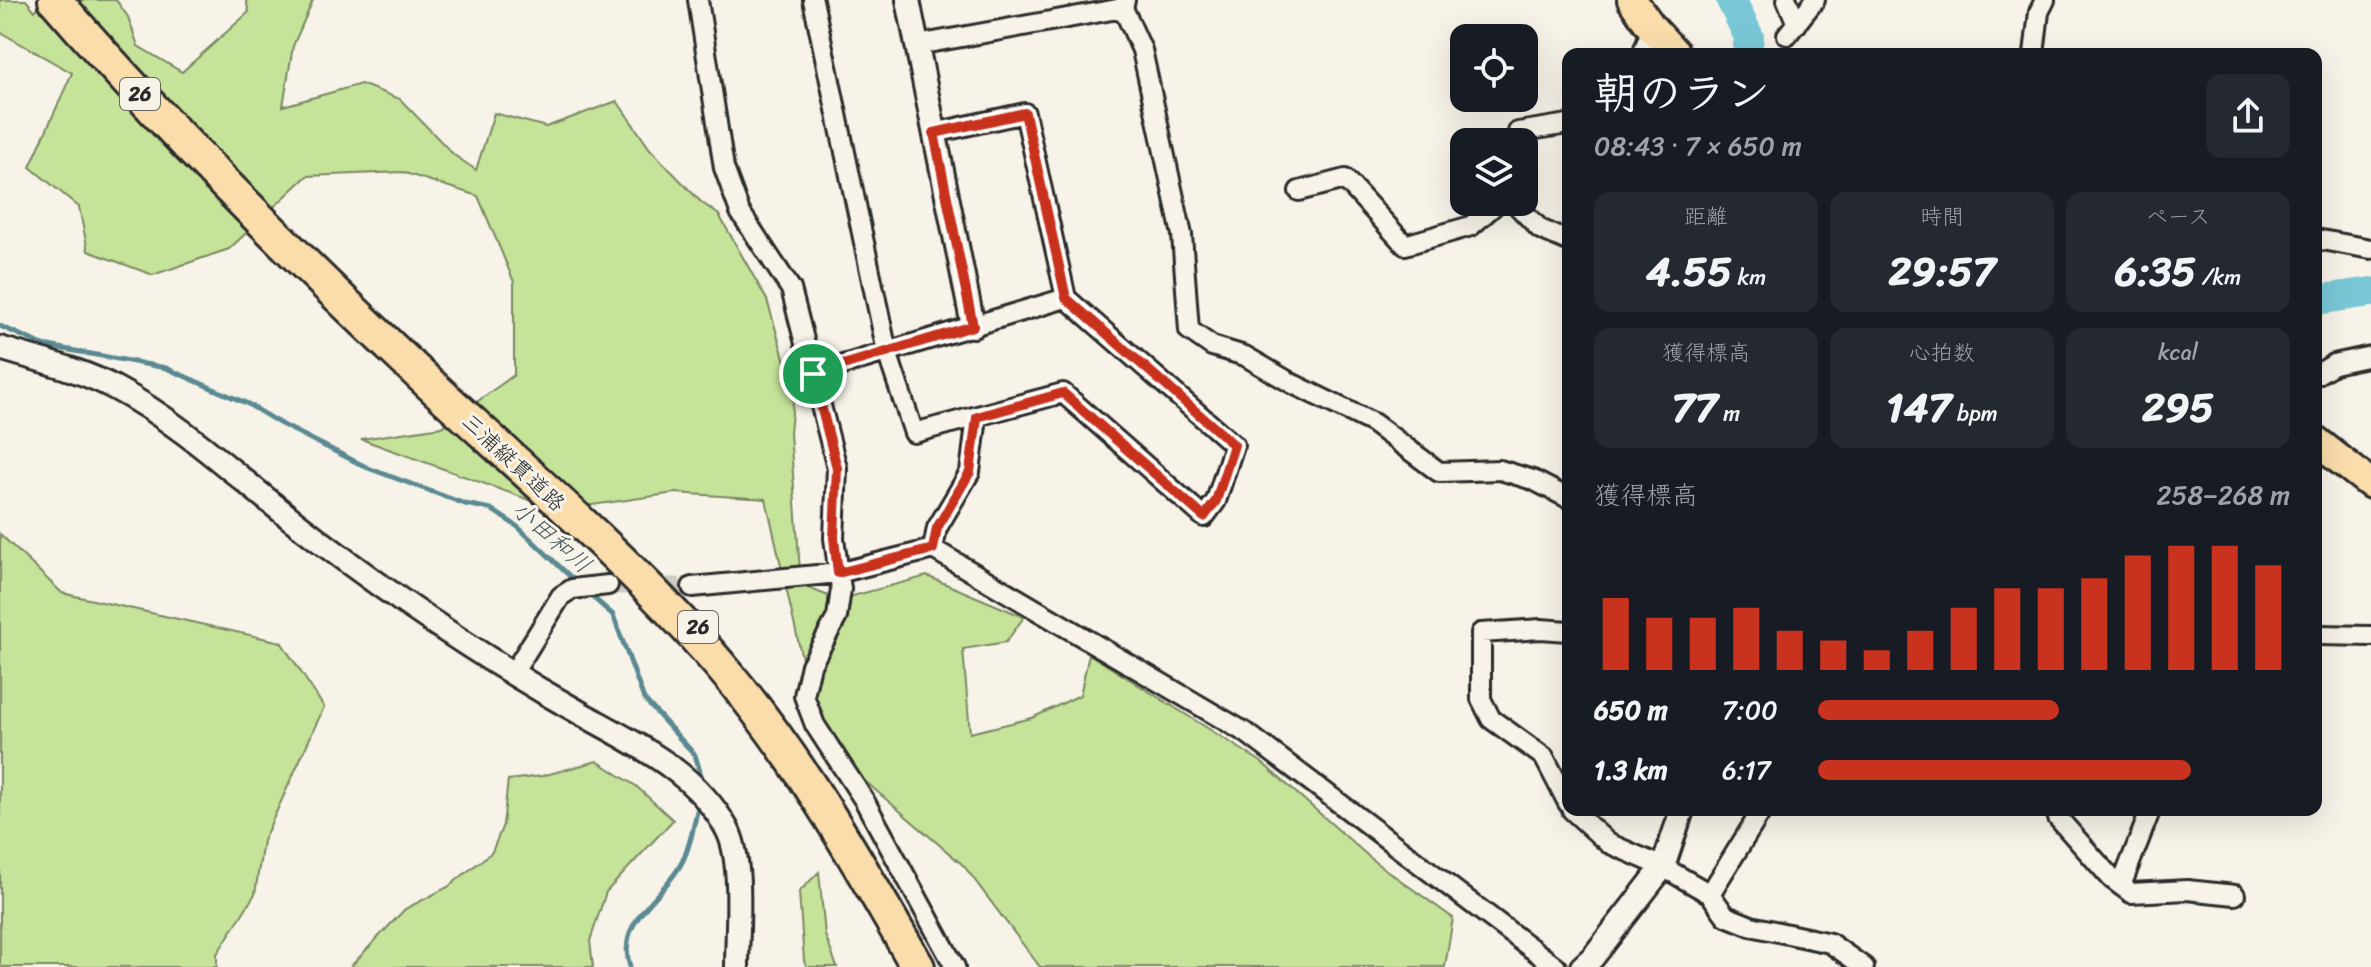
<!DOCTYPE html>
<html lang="ja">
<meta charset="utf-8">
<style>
:root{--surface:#171b24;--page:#242831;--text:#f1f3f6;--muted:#9ea1a6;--accent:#c8321e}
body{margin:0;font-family:Sriracha,"Klee One",sans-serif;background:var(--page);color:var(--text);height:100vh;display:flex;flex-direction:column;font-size:30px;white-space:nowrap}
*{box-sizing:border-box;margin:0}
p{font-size:26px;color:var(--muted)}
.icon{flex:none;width:44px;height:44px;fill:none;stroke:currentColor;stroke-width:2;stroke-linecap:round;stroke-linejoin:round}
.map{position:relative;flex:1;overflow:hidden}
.side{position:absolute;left:1562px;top:48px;width:760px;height:768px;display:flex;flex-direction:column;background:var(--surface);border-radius:16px;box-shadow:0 8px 32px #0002}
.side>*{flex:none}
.fabs{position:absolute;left:1450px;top:24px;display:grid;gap:16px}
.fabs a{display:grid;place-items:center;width:88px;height:88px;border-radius:16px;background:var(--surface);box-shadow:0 8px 32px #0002;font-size:40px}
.pin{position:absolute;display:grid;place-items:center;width:68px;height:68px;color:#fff;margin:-34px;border:4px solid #fff;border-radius:50%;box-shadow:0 2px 8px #0007}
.round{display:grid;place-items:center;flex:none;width:84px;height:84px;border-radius:16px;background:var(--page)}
.headline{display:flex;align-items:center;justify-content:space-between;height:136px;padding:0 32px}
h1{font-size:44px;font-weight:700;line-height:60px}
.metrics{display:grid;grid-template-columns:repeat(3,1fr);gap:12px;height:136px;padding:8px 32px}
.metrics div{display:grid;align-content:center;border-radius:16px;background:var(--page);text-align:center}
.metrics b{font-size:40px;font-weight:700}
.metrics small{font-size:22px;font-weight:400}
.metrics p{font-size:22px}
.chart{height:224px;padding:16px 32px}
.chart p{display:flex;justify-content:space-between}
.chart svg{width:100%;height:144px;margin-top:8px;stroke:var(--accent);stroke-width:6}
ul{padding:0 32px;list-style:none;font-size:26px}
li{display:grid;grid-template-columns:128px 96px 1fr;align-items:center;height:60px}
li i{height:20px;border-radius:10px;background:var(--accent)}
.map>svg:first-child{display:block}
.green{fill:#c6e39a;stroke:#788762;stroke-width:2}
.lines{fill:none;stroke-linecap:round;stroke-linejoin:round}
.stream{stroke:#5a8992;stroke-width:5}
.river{stroke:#79c7d6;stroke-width:30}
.minor-tunnel{stroke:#cecbc2;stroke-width:18;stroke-dasharray:18 9;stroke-linecap:butt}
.minor-casing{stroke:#2b2b2b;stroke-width:24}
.tertiary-casing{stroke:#2b2b2b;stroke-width:28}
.primary-casing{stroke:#2b2b2b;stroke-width:34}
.motorway-casing{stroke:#2b2b2b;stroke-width:38}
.minor{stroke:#f7f3e8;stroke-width:18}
.tertiary{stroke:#f7f3e8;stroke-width:22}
.primary{stroke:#faddab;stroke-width:28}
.motorway{stroke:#faddab;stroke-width:32}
.route-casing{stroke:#fff;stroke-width:16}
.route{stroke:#c8321e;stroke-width:10}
.labels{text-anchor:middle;stroke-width:6;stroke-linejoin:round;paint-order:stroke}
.shield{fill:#f7f3e8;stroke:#686764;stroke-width:2}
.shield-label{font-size:20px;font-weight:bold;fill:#2b2b2b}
.street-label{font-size:22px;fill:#2b2b2b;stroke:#f7f3e8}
.water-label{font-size:24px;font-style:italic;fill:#425a5e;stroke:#f7f3e8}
</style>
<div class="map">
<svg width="2371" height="967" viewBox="0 0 2371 967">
<rect width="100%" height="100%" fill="#f7f3e8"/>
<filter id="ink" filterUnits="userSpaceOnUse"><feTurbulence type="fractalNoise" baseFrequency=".0125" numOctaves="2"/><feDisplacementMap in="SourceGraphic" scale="16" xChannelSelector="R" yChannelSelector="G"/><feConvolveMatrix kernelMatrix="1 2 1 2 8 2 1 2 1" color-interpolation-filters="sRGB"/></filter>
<g filter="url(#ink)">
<path class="green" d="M0 0H26L35 11 44 0H116L128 17 138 46 182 72 249 12 246 0H313L293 46 283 106 361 84 400 99 454 155 476 170 494 113 546 127 617 101 650 149 701 202 719 215 767 300 794 392 790 433 801 585 838 600 927 576 1024 617 1006 642 963 649 970 733 1032 718 1080 695 1089 654 1260 761 1375 862 1453 918 1445 967H1040L964 866 832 753 806 676 766 499 675 493 557 510 361 439 442 427 514 375V282L478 196 402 172 307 176 229 249 153 275 88 251 79 207 30 167 72 73 0 32Z
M0 534 62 593 281 642 324 707 263 841 255 894 217 954V967H0Z
M597 761 636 786 673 820 606 892 590 941 593 967H350L405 909 448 887 492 852 503 825 508 780 542 776Z
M819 872 825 935 837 967H807L804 961 799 892Z"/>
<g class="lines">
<path class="stream" d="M0 326 43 345 166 368 248 404 281 424 368 468 465 504 491 509 518 527 578 584
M588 593 613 615 644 699 695 755 704 785
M630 967C615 920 663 898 681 864 691 846 694 822 699 803"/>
<path class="river" d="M1731 0 1749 37 1747 54
M2316 300 2371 292"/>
<path class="minor-tunnel" d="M608 585 692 587"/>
<defs>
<path id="minor" d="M698 0 724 168 740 212 791 289 837 468 834 538 841 589 837 617 811 665 804 696 815 725 864 800 955 967
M813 0 887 352 914 433 1063 393 1204 517 1216 501 1234 445 1066 298 1025 113 934 133
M1125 0 1123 8 1142 50 1182 235 1189 330 1212 346 1245 356 1293 384 1373 423 1439 472 1500 470 1533 480 1568 498
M1787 0 1797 24
M1787 35 1815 0
M917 45 1123 8
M1642 54 1652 28
M2034 54 2039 12 2045 0
M1517 142 1518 132 1568 124
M1299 191 1345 179 1405 245 1471 226 1498 202
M1514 202 1540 229 1568 241
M2316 239 2371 249
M813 374 1066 298
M2316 375 2334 364 2371 356
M933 549 937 528 970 472 977 417
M692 587 838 573 933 549 1248 734 1556 967
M1568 631 1541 629 1481 633V699L1491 719 1544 757 1568 803
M2319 635 2371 636
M512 675 561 596 572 589 608 585
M1572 810 1608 843 1663 867 1710 894 1726 916 1751 926 1830 943 1864 967
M2056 810 2058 818 2112 879 2131 893 2187 890 2235 895
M2121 886 2149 814 2146 810
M1710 894 1762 810"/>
<path id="tertiary" d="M908 0 973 326
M0 348C38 360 80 369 115 388 179 422 233 473 290 518 382 590 480 657 582 714 636 744 696 772 727 829 744 861 737 930 737 967
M1582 967 1593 957 1663 867 1682 810"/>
<path id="primary" d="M1632 0 1652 28 1676 54
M2316 441 2371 484"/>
<path id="motorway" d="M55 0C172 135 300 262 430 384 533 479 645 574 734 682 806 769 862 869 918 967"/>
</defs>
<use href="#minor" class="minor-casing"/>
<use href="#tertiary" class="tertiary-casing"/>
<use href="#primary" class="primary-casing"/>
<use href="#motorway" class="motorway-casing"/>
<use href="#minor" class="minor"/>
<use href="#tertiary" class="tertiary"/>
<use href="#primary" class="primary"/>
<use href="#motorway" class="motorway"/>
</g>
</g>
<g class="lines" filter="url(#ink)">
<defs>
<path id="route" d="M1025 113 1066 298 1234 445 1216 501 1204 517 1063 393 977 417 970 472 937 528 933 549 838 573 834 538 837 468 813 374 973 326 934 133Z"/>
</defs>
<use href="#route" class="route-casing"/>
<use href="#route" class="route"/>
</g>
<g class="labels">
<g class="shield">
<rect x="120" y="78" width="40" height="32" rx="6"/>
<rect x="678" y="611" width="40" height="32" rx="6"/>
</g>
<g class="shield-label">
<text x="140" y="101">26</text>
<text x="698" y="634">26</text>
</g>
<g class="street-label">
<text transform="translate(514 462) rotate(43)" y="8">三浦縦貫道路</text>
</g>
<g class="water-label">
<text transform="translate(552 537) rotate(41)" y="8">小田和川</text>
</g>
</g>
</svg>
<div class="fabs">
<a><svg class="icon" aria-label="locate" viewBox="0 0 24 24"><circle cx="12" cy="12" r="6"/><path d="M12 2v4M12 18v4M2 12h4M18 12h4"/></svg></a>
<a><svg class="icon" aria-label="layers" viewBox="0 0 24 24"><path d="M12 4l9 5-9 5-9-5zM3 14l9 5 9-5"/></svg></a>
</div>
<div class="pin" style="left:813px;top:374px;background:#1e9e55"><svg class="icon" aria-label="arrive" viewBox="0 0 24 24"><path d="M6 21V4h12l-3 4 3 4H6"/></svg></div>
<section class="side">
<div class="headline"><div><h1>朝のラン</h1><p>08:43 · 7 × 650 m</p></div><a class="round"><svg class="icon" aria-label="share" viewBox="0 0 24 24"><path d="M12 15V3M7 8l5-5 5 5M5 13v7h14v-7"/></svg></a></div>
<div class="metrics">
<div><p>距離</p><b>4.55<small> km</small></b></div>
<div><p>時間</p><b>29:57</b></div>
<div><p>ペース</p><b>6:35<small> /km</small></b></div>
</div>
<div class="metrics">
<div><p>獲得標高</p><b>77<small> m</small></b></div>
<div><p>心拍数</p><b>147<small> bpm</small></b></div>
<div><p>kcal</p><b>295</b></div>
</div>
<div class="chart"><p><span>獲得標高</span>258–268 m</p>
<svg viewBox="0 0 160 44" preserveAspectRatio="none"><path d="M5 44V22M15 44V28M25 44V28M35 44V25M45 44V32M55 44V35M65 44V38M75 44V32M85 44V25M95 44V19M105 44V19M115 44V16M125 44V9M135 44V6M145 44V6M155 44V12"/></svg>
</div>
<ul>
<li><b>650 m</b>7:00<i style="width:51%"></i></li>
<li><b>1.3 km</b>6:17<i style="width:79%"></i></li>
</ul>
</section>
</div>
